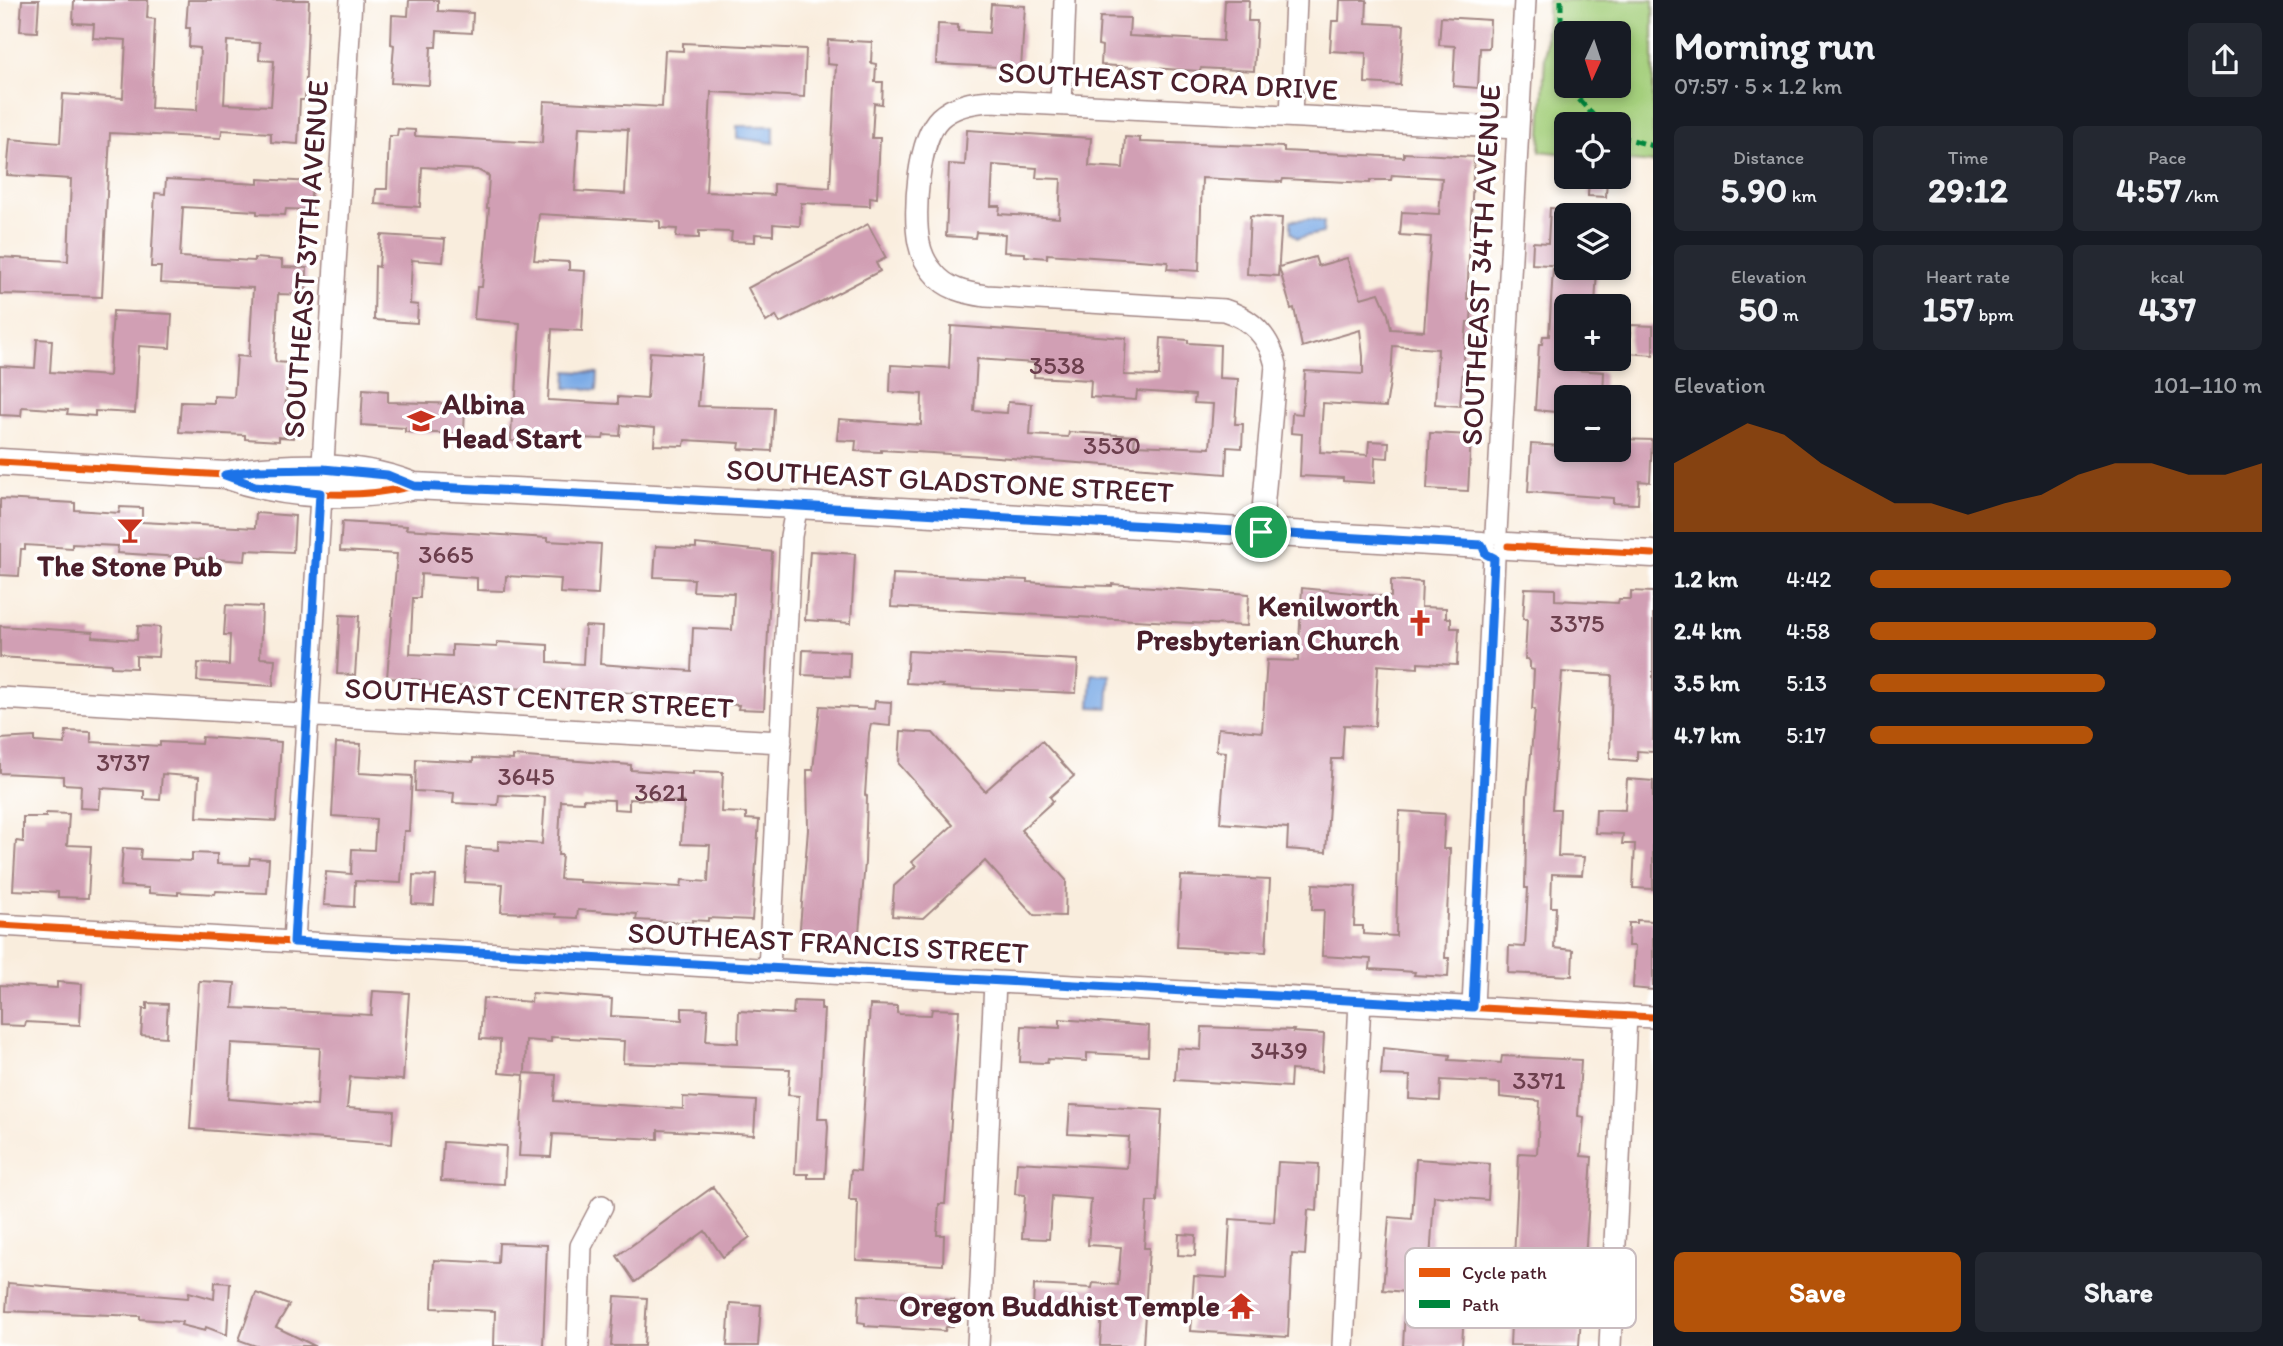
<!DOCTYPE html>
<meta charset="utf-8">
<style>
:root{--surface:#171b24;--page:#242831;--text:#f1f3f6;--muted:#9ea1a6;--accent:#b45309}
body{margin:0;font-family:Itim,sans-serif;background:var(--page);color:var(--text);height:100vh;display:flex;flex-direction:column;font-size:26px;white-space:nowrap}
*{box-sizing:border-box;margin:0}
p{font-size:23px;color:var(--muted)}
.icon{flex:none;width:38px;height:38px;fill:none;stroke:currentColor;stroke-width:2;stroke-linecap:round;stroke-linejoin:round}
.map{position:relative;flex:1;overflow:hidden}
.side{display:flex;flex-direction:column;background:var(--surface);width:630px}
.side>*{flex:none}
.needle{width:46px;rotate:183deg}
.controls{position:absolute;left:1554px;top:21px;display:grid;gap:14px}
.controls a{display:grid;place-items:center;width:77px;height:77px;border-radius:10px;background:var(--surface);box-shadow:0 4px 10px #0003;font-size:35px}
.pin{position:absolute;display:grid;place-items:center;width:60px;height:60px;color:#fff;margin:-30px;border:4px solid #fff;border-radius:50%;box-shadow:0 2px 7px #0007}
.round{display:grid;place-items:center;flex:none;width:74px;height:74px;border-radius:10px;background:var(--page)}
.head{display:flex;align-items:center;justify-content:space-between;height:119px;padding:0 21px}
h1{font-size:38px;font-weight:700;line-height:52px}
.metrics{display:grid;grid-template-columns:repeat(3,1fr);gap:10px;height:119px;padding:7px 21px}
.metrics div{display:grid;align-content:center;border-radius:10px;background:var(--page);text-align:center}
.metrics b{font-size:35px;font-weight:700}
.metrics small{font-size:19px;font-weight:400}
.metrics p{font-size:19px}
.chart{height:196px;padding:14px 21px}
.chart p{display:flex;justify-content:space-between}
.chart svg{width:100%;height:126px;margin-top:7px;fill:var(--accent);opacity:.7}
.primary-button{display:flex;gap:14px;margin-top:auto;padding:14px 21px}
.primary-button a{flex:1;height:80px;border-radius:10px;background:var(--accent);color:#fff;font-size:28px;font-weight:700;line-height:80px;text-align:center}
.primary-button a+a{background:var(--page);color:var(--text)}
ul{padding:0 21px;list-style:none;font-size:23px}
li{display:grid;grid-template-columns:112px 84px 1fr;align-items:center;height:52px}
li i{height:18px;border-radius:9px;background:var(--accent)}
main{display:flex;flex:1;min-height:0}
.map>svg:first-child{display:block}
.green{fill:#a4cf7c;stroke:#777754;stroke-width:2;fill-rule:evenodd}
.water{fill:#7cabe6;stroke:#636588;stroke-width:2}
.building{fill:#d19fb4;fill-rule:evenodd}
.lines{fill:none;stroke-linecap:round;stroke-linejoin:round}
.minor-casing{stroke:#a28684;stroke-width:24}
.tertiary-casing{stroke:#a28684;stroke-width:29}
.minor{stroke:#fff;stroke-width:21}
.tertiary{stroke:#fff;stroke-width:26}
.quiet{stroke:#00873e;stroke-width:5;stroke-dasharray:10 5;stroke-linecap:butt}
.cycleway-casing{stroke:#fff;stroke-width:11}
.cycleway{stroke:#e8590c;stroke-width:7}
.route-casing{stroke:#fff;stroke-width:14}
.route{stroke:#1a73e8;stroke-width:9}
.labels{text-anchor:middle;stroke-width:7;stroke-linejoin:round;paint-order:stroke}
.number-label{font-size:26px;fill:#6c3f4d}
.street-label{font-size:30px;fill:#4a1f2b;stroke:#fff}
.poi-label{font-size:30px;font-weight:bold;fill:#4a1f2b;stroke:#fff;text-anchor:end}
.key{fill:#fff;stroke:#c9bcbf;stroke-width:2}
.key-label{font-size:19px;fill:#4a1f2b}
</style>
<main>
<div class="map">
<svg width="1653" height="1346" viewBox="0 0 1653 1346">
<rect width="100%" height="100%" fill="#fff"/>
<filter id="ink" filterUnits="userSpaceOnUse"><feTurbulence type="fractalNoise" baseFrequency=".0143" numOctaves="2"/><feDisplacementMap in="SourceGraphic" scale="14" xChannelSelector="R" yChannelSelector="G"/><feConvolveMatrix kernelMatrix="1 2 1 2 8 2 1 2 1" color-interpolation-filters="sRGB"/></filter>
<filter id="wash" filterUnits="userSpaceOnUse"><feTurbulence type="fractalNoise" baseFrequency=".00686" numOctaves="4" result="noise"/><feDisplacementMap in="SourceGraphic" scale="28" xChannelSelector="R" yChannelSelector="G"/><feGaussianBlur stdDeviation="1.57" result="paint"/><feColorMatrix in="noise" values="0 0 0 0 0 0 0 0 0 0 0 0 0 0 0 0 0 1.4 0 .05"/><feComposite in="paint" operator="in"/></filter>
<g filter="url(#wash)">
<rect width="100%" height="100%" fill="#f9eddd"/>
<path class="green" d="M1548 0H1653V163L1619 160V124H1566V154L1540 151ZM1566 33H1619V86H1566Z"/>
<path class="water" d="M737 126H774V143L737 138Z
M1311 219 1324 222 1323 233 1297 238 1291 232V220Z
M567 371 598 373 597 390 566 388Z
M1092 674 1110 675 1108 708 1090 707Z"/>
<g id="blocks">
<path class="building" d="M22 0H39L37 32 20 31Z
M74 0H148L147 18 155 19 151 108 197 110 200 48 189 47 190 28H186L188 0H309L305 100H300L298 144 271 142V133L222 130 221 138 110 133 102 297 0 294V257L68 261 71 179 7 175 10 139 60 143 63 94 123 98 126 40 93 38 94 24 73 23ZM227 41 260 43 259 60 274 61 271 106 224 104Z
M409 0H438V11L473 13 472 33 437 31 436 47H431L429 85 391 83 394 45 391 44 392 15 408 16Z
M1225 0H1249L1248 21H1257L1254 71 1201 68 1200 71 1101 65 1102 46 1098 45 1100 17 1130 18 1129 36 1223 41Z
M1340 0H1367L1366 23 1404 25 1400 85 1365 83 1366 53 1330 51 1332 21H1339Z
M991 4 1025 6 1021 68 936 64 938 24 958 25V31L989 33Z
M1441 17 1490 20 1489 48H1480L1478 88 1453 86 1455 46 1439 45Z
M828 40 872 42 871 63 876 64 875 82H883L882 104 874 103 872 138H880L878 177 877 198 870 197V206L801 203 800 226 773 224V235L755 234V242L731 241 732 232 699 231V238L676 237 677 229 660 228V221L539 214 534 260 569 262V270L585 271 582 331 552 329 548 400 618 404V397L647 399 650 352 702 355 698 406 774 408 772 451 739 449 740 443 685 440 684 446 654 445 655 428 621 425 620 436 604 435 603 439 579 438V441L543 439V442L511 441 512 414H515L520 323 474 319 477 287H482L489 208H487L489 176 478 170 422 167 420 207 375 204 376 189H387L389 136H397L398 129 415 130V136L542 143 544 101 662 107 665 50 683 51V43L806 49 804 97 711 92 706 192 774 195V184L830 188 836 65 827 64ZM579 127 628 129 625 194 575 191Z
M967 130 1091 138 1089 166 1123 168 1125 137 1140 138V142L1284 147V151L1404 157V153L1474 157 1467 299H1472L1471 322H1467L1460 406 1435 404 1438 349 1393 346 1391 376 1386 407 1323 403 1320 452 1368 455 1369 441 1389 442 1388 458 1375 457 1374 483 1343 481V478L1300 476 1302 434 1291 433 1292 413 1302 414 1305 371 1363 374V356L1360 330 1302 347 1294 308 1291 309 1279 267 1315 257 1318 266 1347 258 1361 298 1379 293 1388 314 1391 329 1424 331 1431 237 1400 235 1402 212 1439 214 1442 178 1392 175 1391 180H1370V183L1283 179 1282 182 1202 178 1199 271 1167 269 1168 262 1047 254V258L1025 256V253L1004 252 1005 234 976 232 975 238 946 236 949 164 965 165ZM993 165 1037 168 1036 178 1061 179 1059 218 999 214 1000 206H991Z
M1589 177H1607L1606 197 1588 196Z
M166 179 258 184V179L312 182 310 210 286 209 285 215 257 214V211L183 207 180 257 254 261V258L282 260V267L307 268 306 295 278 294 275 358 276 362 288 363 285 414 295 415 293 438 279 437V441L245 439V435L179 432 181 402 214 403V396L234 397 237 356 249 357 253 288 160 283 161 267H151L155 193 165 194Z
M1550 208 1566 209V266L1532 264 1533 242 1548 243Z
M1250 216 1282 218 1278 276 1247 274Z
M868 224 886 258 876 263 880 271 780 323 776 316 766 322 748 288Z
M381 235 445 239 443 262 412 260 410 304 418 305 417 323 374 320 375 266 379 267Z
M1553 268H1597L1595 306H1566V359H1577L1576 370 1604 372 1603 397H1566V413L1535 410 1539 344H1542L1543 336H1549Z
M113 311 172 314 170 348 139 346 135 413 95 411V416L67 414 68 410 22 407 21 416 0 415V366L35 368 37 339 52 340 50 372 109 376Z
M1631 325 1653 326V355L1628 353Z
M951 326 1126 338 1124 375 1159 376 1161 338 1188 340V343L1220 345 1219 378 1238 379 1235 424H1243L1242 448 1227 447 1226 474 984 456 881 450V452L855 451 856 441 837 440 839 419 921 425 922 394 890 392 891 365 949 368ZM977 359 1035 363 1034 377 1091 380 1090 397 1136 400 1137 391 1195 395 1194 403 1213 404 1210 448 1134 445 1135 436 1069 432 1068 437 1030 435 1032 404 1008 402 1007 413 974 411Z
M363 389 388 391V402L465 404 464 434 405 432V428L361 425Z
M1430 433 1471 435 1468 491 1427 489Z
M1619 439 1652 440 1650 482 1639 481 1638 504 1613 503V498L1528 492 1531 444 1561 446V453L1616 456V450H1619Z
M0 499 75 503V510L119 513 120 507 142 508V522L255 528 256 513 295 516 293 552 246 550 245 561 117 553 118 546 72 544V548L25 545V549H21L19 576 0 575Z
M342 522 407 526 406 529 548 538V541L601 544 598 595 560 593 561 579 506 576 505 591 477 590V578L421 574 420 598H413L410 654 452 656V645L497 647V642L548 645V662L583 664 585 626 602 627 600 664 691 671 693 628 732 630 734 593 693 591 694 579 654 577 656 546 696 548V544L772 552 764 710 738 709 739 705 688 702 689 698 648 694 616 692 615 697 557 690 430 685 420 682V680L387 678 397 554 340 551Z
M810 551 855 554 851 623 805 620Z
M893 574 1027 580V582L1078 585 1112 586V584L1249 594 1247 626 891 607Z
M1391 580 1422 582 1421 607 1446 608V618H1451V628H1459L1457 665 1418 663V668L1378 665 1375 726 1344 725 1342 759H1332L1326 852 1287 849 1288 828 1220 823 1226 752 1216 751 1218 728 1262 732 1267 660 1298 661 1302 588 1391 597Z
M1525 588 1555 589V600L1618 603 1619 599H1631V591L1653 592V752L1637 751V761L1610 759 1612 675 1562 672 1552 809H1560L1558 856 1584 857 1582 875 1552 874 1551 907H1556L1554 948 1573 950 1572 976 1508 973 1509 946 1525 947 1528 888H1525L1527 797 1535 709H1532L1534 670 1530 669V662L1528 659H1525L1527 619H1523Z
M226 605 262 607 260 658 275 659 273 686 197 681 198 663 229 665 230 635H224Z
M340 615 359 616 355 675 337 674Z
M0 626 93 632 92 637 137 640 138 626 160 627 158 657 136 656V668L111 667V664L0 657Z
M803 650 850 652 849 677 802 675Z
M908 651 1078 660 1076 693 942 687 943 685 906 683Z
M875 701 891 702 890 726 871 724 869 733 865 795 867 796 865 862 858 944 799 940 808 830 807 770H813L820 706 874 709Z
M66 731 91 732V742L160 746V742L201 744 202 737 281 742 276 821 197 817 199 777 162 774 160 800 144 799V791L101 788 99 809 80 808 81 785 63 784V776L0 773V739L35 737V742L65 744Z
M901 731 933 733 985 791 1042 741 1074 776 1050 797 1053 801 1021 830 1066 880 1065 916 1034 915 985 861 923 918 892 916 894 886 916 866 912 862 953 825 899 764Z
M336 743 361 744 359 773 412 776 409 831H404L401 883 355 881 354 907 324 905 326 872 351 874 352 849 374 850 376 819 332 816Z
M513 756 631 765V770L693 774V771L723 772 721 812 746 813V819L759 820 752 920 708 918V921L692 920V923L636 920 637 914 578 910 577 918 556 917V914L501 912 503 884 465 882 467 848 498 850V841L542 844 545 797 499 795 498 805 453 803 454 793 415 791 416 759 473 762V758L513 760ZM583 799 614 800V809L629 810V799L684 802 681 844 710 845 708 882 682 880 681 887 579 882V880L560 879 562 855H558L561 801 583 802Z
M1627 779 1653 781V889L1633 888 1635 844H1622L1623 834 1595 833 1596 809 1625 810Z
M1399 811 1445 814 1443 849H1450L1445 958H1449L1448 977 1414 975 1415 972 1370 969 1371 959 1322 956 1324 910H1312L1313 884 1356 886 1354 926H1363V934L1396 936Z
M46 813 69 814 67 845 91 846 88 898 58 897V892L13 890 16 841 23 842V817H46Z
M123 848 141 849 140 859 192 861V853L217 854V864L249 865 250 858 269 859 267 893 216 891 215 894 178 892V895L149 893V888L120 886Z
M413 875 436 876 434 905 412 904Z
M1181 876 1270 880 1266 952 1177 947Z
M1637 920 1653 921V990L1633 988 1635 946H1628L1629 923H1637Z
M199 981 235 983 233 1008 371 1015 373 991 409 993 403 1080 350 1077 347 1108 394 1111 392 1144 190 1129ZM231 1043 320 1048 317 1106 228 1099Z
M57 982 82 984 80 1025 26 1022 25 1026 0 1025V985L57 988Z
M532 993 612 999 611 1016 682 1020V1008L708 1009 706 1041 738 1043 739 1011 793 1014 794 1001 821 1002V1009H824L818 1119H827L828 1126 825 1178H808V1174H795L799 1096 788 1095 790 1069 623 1063 624 1041 551 1037V1042L526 1040 525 1073 556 1075 554 1101 683 1109V1097L756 1101 754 1135 658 1130V1139L553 1134 551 1157 519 1156 524 1075 499 1073 500 1040 480 1039 483 998 531 1002Z
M147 1003 168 1004 166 1037 141 1035 143 1009H147Z
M870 1005 897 1006V1013L900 1014 931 1015 932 1009 959 1010 945 1204H939L937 1235H944L943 1265 856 1260 858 1204 856 1203V1200H849L851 1170 860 1171Z
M1060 1019 1149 1026 1148 1056 1087 1053V1061L1048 1059 1047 1063 1020 1062 1022 1026 1060 1028Z
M1202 1027 1294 1030 1293 1032 1324 1034 1322 1072 1291 1070 1290 1087 1175 1080 1177 1048 1201 1050Z
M1383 1048 1450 1055 1449 1060 1501 1063 1502 1056 1581 1060 1578 1116 1584 1117 1581 1156 1592 1157 1579 1346 1510 1345 1519 1153 1537 1154 1540 1101 1500 1097V1083L1441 1080 1440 1101 1409 1099 1410 1076 1381 1075Z
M1070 1105 1162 1110 1157 1202H1147L1144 1248H1149L1143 1346H1100L1102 1313 1033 1310 1034 1285 1092 1288 1093 1283 1118 1285 1121 1247 1088 1245 1091 1199 1052 1196 1049 1239 1022 1238 1025 1195 1015 1194 1017 1162 1127 1168 1129 1137 1068 1134Z
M443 1142 506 1146 504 1184 441 1181Z
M1416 1159 1490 1164 1488 1200 1434 1196 1430 1261 1484 1264 1482 1296 1465 1295 1462 1346H1403L1406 1292 1383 1290 1389 1217 1412 1219Z
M1278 1162 1319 1164 1317 1211 1308 1210 1305 1255 1292 1254 1288 1337 1190 1331 1194 1276 1227 1278 1230 1219 1274 1222Z
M713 1187 750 1237 723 1257 705 1231 635 1282 617 1256Z
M1179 1234 1196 1235 1195 1256 1178 1255Z
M499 1243 547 1245 543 1346H494L495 1311 432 1308 434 1260 498 1263Z
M215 1282 230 1283 227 1335 206 1327 205 1331 181 1325 182 1322 140 1319V1316L6 1311 8 1283 188 1298 189 1292 214 1299Z
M256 1293 289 1305 276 1327 315 1346H256L239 1340Z
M859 1295 954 1300 953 1327H946L945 1331 865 1326V1323L858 1322Z
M615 1296 647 1298 644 1346H611Z
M730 1303 761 1305 758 1346H727Z"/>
</g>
</g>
<g filter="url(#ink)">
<use href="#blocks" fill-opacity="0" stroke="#a28684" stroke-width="2"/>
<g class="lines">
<defs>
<path id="minor" d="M1061 104 1065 0
M1291 116 1296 0
M1261 532 1276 365C1269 336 1252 319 1224 310L986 296C965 293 946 289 933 272 926 264 921 253 919 243 913 213 918 139 940 118 954 105 973 102 991 101L1518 128
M1496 533 1525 0
M0 698 781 742
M0 925 847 974 1653 1017
M294 942 351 0
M769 969 791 536 797 505
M1473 1007 1494 558
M578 1346 581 1246 602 1206
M978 1346 995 982
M1343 1346 1360 1001
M1610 1346 1626 1015"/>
<path id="tertiary" d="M0 462 225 475C286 465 356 463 414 486
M225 475C283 496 354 500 414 486L797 505 1482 545
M1508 546 1653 554"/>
</defs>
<use href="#minor" class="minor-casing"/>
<use href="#tertiary" class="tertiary-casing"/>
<use href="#minor" class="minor"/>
<use href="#tertiary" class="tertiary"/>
<path class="quiet" d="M1561 0V42L1566 71
M1572 86 1575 95 1601 124
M1619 136 1653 146"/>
<defs>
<path id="cycleway" d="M0 462 225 475C286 465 356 463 414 486
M225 475C283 496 354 500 414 486L797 505 1482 545
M1508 546 1653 554
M0 925 847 974 1653 1017"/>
</defs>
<use href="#cycleway" class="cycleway-casing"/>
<use href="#cycleway" class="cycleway"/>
</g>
</g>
<g class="lines" filter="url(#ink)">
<defs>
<path id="route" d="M323 469 387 475 414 486 640 497 1482 545 1486 554 1494 558 1473 1007 294 942 320 493 255 486 225 475 256 470Z"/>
</defs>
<use href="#route" class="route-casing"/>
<use href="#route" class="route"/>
</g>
<defs>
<symbol id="school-bare" viewBox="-9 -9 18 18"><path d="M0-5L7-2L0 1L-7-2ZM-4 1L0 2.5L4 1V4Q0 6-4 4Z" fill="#c8321e" stroke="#fff" stroke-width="2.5" paint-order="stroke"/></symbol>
<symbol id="bar-bare" viewBox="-9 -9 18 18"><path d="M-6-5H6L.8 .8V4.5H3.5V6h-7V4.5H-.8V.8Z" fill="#c8321e" stroke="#fff" stroke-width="2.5" paint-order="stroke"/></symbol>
<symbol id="church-bare" viewBox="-9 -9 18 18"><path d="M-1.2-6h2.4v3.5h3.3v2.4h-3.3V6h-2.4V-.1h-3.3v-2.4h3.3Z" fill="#c8321e" stroke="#fff" stroke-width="2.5" paint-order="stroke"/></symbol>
<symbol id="temple-bare" viewBox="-9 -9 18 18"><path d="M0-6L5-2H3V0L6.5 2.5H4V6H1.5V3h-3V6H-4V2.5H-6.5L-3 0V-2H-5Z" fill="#c8321e" stroke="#fff" stroke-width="2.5" paint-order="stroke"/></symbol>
</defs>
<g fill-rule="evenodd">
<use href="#school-bare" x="402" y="402" width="38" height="38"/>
<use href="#bar-bare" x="111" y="511" width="38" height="38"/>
<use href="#church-bare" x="1401" y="604" width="38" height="38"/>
<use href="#temple-bare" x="1222" y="1287" width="38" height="38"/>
</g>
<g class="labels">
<g class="number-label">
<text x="1057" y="374">3538</text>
<text x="1112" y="454">3530</text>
<text x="446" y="563">3665</text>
<text x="1577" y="632">3375</text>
<text x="123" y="771">3737</text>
<text x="526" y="785">3645</text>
<text x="661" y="801">3621</text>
<text x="1279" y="1059">3439</text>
<text x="1539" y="1089">3371</text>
</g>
<g class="street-label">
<text transform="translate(1168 81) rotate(3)" y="10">SOUTHEAST CORA DRIVE</text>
<text transform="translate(306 259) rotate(-86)" y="10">SOUTHEAST 37TH AVENUE</text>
<text transform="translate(1481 265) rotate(-87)" y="10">SOUTHEAST 34TH AVENUE</text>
<text transform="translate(950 481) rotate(3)" y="10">SOUTHEAST GLADSTONE STREET</text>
<text transform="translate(539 698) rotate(3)" y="10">SOUTHEAST CENTER STREET</text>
<text transform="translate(828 943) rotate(3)" y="10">SOUTHEAST FRANCIS STREET</text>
</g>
<g class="poi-label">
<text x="442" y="414" text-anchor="start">Albina<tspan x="442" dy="34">Head Start</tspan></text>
<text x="130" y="576" text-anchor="middle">The Stone Pub</text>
<text x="1399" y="616">Kenilworth<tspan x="1399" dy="34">Presbyterian Church</tspan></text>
<text x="1220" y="1316">Oregon Buddhist Temple</text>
</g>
</g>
<rect x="1405" y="1248" width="231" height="80" rx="10" class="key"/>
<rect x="1419" y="1268" width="31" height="9" fill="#e8590c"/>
<rect x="1419" y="1300" width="31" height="8" fill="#00873e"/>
<g class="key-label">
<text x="1462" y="1279">Cycle path</text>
<text x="1462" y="1311">Path</text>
</g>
</svg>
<div class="controls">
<a><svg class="needle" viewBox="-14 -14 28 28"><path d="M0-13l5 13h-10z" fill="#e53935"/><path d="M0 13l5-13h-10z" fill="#9ea1a6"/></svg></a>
<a><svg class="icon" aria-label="locate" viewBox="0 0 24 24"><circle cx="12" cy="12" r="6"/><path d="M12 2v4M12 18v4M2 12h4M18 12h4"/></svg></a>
<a><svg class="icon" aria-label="layers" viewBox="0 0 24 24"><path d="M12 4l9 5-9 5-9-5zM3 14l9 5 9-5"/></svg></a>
<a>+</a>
<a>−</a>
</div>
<div class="pin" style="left:1261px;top:532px;background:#1e9e55"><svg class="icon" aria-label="arrive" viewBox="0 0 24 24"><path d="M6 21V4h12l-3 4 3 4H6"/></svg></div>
</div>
<section class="side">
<div class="head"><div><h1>Morning run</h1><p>07:57 · 5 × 1.2 km</p></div><a class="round"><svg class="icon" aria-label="share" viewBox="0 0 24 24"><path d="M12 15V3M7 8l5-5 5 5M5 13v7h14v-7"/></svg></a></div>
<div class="metrics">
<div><p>Distance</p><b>5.90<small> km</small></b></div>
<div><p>Time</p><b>29:12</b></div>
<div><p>Pace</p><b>4:57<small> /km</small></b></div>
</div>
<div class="metrics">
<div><p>Elevation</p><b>50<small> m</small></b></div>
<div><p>Heart rate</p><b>157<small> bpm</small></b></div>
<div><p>kcal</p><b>437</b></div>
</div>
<div class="chart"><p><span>Elevation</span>101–110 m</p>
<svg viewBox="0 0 160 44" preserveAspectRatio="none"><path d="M0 44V20L10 13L20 6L30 10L40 20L50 27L60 34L70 34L80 38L90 34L100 31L110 24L120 20L130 20L140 24L150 24L160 20V44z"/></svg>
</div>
<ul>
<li><b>1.2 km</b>4:42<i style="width:92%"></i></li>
<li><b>2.4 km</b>4:58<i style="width:73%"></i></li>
<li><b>3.5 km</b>5:13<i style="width:60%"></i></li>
<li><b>4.7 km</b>5:17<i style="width:57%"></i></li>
</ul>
<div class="primary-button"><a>Save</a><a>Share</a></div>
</section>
</main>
